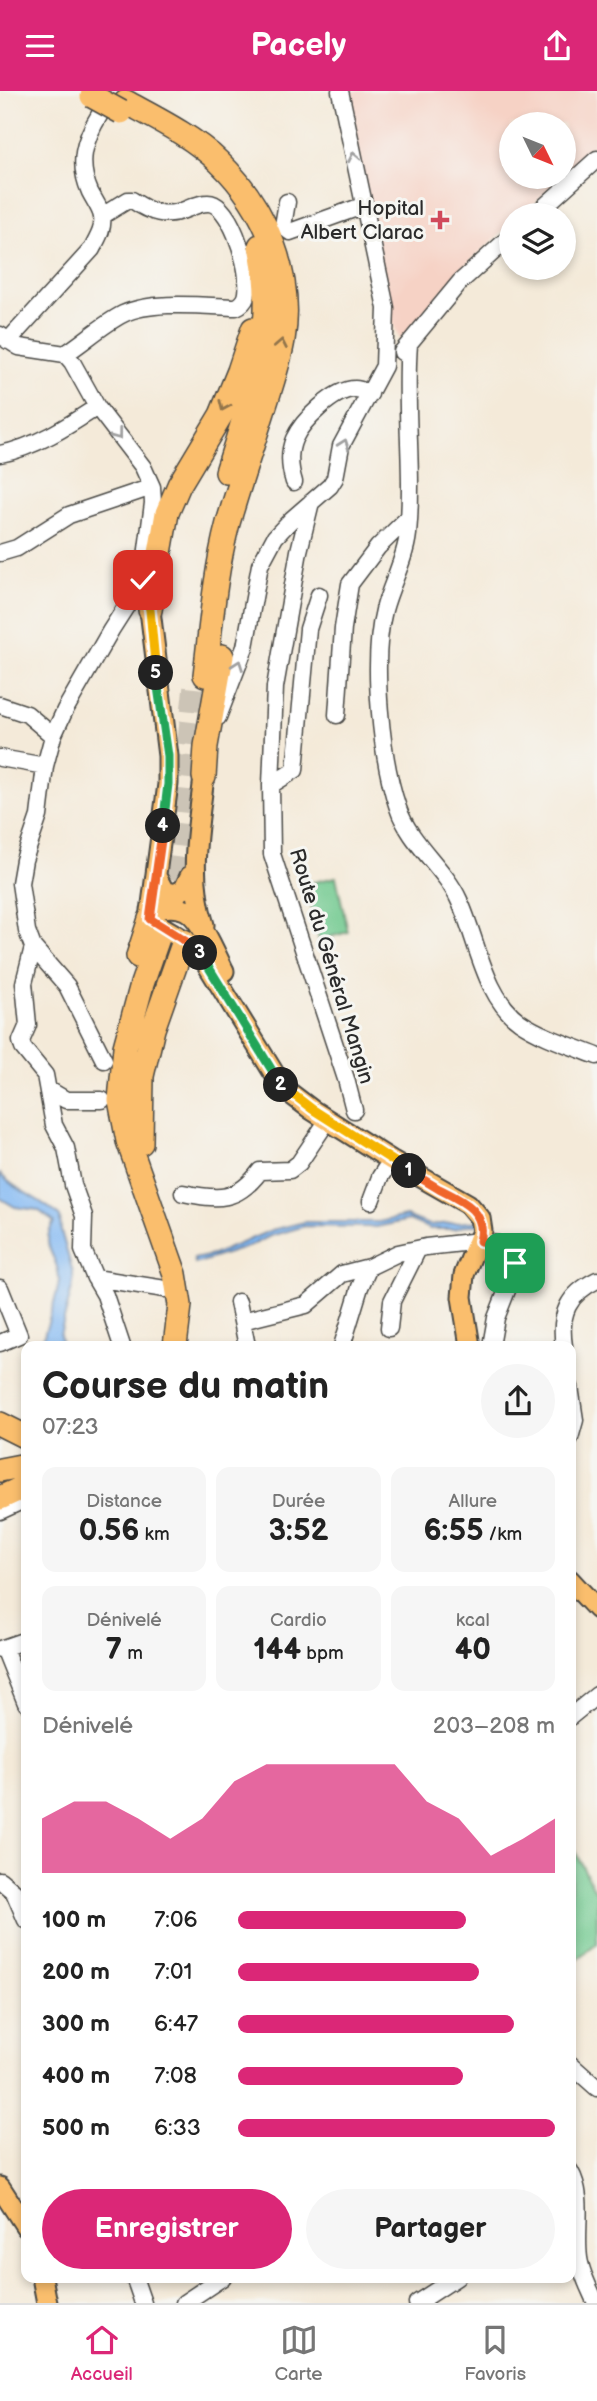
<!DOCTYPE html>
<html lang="fr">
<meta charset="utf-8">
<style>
:root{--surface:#fff;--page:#f6f6f6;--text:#222;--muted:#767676;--line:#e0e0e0;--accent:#db2777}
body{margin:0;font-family:"Balsamiq Sans",sans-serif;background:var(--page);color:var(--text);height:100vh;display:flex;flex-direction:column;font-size:26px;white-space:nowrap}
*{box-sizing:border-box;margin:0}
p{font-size:23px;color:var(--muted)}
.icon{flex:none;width:38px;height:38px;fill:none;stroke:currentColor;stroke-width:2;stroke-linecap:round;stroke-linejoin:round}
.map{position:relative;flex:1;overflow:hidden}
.sheet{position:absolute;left:21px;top:1250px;width:555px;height:942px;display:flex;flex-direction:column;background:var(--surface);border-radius:14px;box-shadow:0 4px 10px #0003}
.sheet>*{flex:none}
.needle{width:46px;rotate:133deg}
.fabs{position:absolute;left:499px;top:21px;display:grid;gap:14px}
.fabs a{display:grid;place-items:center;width:77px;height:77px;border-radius:50%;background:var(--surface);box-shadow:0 4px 10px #0003;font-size:35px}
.pin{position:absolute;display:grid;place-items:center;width:60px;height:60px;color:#fff;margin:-30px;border-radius:14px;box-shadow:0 4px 10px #0006}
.km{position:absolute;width:35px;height:35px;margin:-18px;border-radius:50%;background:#222;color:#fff;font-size:19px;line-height:35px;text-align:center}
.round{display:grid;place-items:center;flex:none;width:74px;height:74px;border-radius:37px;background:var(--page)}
.head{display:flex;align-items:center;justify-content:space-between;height:119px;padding:0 21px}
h1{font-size:38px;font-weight:700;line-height:52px}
.stats{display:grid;grid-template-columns:repeat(3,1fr);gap:10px;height:119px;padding:7px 21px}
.stats div{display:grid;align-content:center;border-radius:14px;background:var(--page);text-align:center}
.stats b{font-size:30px;font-weight:700}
.stats small{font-size:19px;font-weight:400}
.stats p{font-size:19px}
.chart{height:196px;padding:14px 21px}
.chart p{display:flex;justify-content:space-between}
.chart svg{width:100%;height:126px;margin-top:7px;fill:var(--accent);opacity:.7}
.action{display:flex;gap:14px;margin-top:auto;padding:14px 21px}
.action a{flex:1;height:80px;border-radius:42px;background:var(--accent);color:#fff;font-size:28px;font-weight:700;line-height:80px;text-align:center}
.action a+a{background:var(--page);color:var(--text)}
ul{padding:0 21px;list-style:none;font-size:23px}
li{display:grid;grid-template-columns:112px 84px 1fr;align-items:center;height:52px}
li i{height:18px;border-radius:9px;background:var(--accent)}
header{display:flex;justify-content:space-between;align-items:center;height:91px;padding:0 21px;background:var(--accent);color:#fff;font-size:32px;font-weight:700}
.tabs{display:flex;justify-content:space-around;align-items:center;height:98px;border-top:2px solid var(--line);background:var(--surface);font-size:19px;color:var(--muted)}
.tabs a{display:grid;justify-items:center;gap:4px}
.tabs .current{color:var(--accent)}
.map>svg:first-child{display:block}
.built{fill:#f6d2c5}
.green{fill:#71c98f;stroke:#4e7a5d;stroke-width:2}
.water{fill:#84b9f3;stroke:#58728f;stroke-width:2}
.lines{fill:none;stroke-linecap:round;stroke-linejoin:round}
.highway-tunnel{stroke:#ccc4b6;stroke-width:23;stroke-dasharray:23 11;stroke-linecap:butt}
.minor-casing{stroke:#494845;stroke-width:19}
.major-casing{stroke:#494845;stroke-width:23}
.highway-casing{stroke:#494845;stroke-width:26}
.minor{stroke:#fff;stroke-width:16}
.major{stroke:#fabe6d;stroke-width:19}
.highway{stroke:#fabe6d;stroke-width:23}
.highway-bridge-casing{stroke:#494845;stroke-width:26;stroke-linecap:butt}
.highway-bridge{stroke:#fabe6d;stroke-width:23}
.oneway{stroke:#a0a0a0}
.oneway2{stroke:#92744c}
.split-1-casing{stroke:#fff;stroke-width:14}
.split-2-casing{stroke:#fff;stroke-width:14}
.split-3-casing{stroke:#fff;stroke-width:14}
.split-4-casing{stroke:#fff;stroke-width:14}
.split-5-casing{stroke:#fff;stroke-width:14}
.split-6-casing{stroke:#fff;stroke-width:14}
.split-1{stroke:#f0652b;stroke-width:9}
.split-2{stroke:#f5b400;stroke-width:9}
.split-3{stroke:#22a559;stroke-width:9}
.split-4{stroke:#f0652b;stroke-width:9}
.split-5{stroke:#22a559;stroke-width:9}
.split-6{stroke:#f5b400;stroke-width:9}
.poi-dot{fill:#d1495b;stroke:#f6f6f2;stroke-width:2.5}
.labels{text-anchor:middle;stroke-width:6;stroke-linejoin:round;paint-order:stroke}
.poi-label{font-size:21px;fill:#2b2b2b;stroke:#f6f6f2;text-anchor:end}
.street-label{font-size:21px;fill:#2b2b2b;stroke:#f6f6f2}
</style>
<header><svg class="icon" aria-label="menu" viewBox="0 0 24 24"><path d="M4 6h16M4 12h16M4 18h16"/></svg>Pacely<svg class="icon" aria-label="share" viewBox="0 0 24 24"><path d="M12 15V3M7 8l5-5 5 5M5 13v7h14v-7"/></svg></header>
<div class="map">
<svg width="597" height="2212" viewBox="0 0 597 2212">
<rect width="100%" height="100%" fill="#f6f6f2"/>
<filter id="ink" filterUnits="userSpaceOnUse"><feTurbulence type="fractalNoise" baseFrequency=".0143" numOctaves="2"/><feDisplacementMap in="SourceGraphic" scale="14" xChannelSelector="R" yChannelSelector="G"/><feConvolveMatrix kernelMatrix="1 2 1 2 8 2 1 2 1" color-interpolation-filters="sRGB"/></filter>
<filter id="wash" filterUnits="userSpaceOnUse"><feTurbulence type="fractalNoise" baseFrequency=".00686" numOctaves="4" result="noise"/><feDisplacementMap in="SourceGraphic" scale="28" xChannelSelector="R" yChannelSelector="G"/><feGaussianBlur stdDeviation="1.57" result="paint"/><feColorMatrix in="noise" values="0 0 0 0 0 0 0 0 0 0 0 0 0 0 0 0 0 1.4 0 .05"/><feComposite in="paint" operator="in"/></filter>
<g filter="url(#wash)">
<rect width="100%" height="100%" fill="#f4ead9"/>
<path class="built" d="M342 0H597V54L564 85V33H511V86H563L521 124H511V133L458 181 400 249 386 217Z"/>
<path class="green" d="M336 786 348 841 319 849 306 793Z
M571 1753 597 1803V1853L571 1873Z"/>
<path class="water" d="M0 1083C18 1102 43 1108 60 1126L61 1140 73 1182V1193L60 1244 62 1255H44L42 1252C46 1235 59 1203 59 1188 59 1164 38 1157 54 1131L38 1119 15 1116 0 1107Z
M406 1125 429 1134 480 1130 481 1134H467L454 1138H430L409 1129 376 1136 305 1135 270 1145 250 1155 195 1173 194 1168 213 1164 272 1139 305 1131H379Z"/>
</g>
<g filter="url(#ink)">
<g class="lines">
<path class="highway-tunnel" d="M166 822 170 810 176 764 196 586"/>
<defs>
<path id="minor" d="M287 111 283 135 290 141 365 114
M535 124 597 68
M0 244 19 256 65 263 72 271 97 316 143 376 152 396 153 412 143 489 145 500
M8 250 92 158C97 148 104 138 102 126 101 118 94 109 90 101 77 72 84 49 100 23
M409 253C404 316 414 379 408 443 405 469 391 493 384 519 371 570 381 668 398 717 410 753 444 776 459 809 477 847 484 906 520 931 542 946 572 955 597 965
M402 261 460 191 511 145
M65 263C84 251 103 233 123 223 152 209 204 215 236 216 248 211 248 201 247 189 247 171 230 112 208 112 200 112 194 115 187 118 165 127 151 122 132 109H128L102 125
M0 363C34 357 68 335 97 316
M294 391C290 378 288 362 294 348 302 330 334 298 355 298 361 298 365 301 370 303
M311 411 299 460 275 596 271 694 272 763 346 988 354 1019
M0 462 17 457 69 424 152 396
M0 614 27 623 53 645
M337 624 343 537 350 493 378 456 408 427
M218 626 245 556 260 474 275 446 292 428 330 395 335 387 341 355 384 275 386 217 340 0
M0 667 45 675
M271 694 295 679 308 538 319 504
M33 856 24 892 28 934 21 950 23 957 45 984 54 1034 66 1057 73 1094 84 1125 83 1159 95 1187 165 1198
M104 969 67 895 33 856 27 840 20 792 24 769 39 725 45 675 53 645 65 619 111 539 143 489
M49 999 66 1009H102
M183 1102C218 1109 237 1111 260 1080L290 1079 299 1072 328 1029
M371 1110 380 1086 391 1069
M95 1187 105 1204 122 1255
M0 1197 19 1244 0 1252
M238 1211 247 1255
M242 1230 306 1214 342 1183 369 1176 398 1162 426 1156 480 1150 498 1153 511 1163 515 1179 496 1227 491 1255
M389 1237 392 1210 418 1158
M342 1255 360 1196 369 1176
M564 1255C559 1223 568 1203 597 1189
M570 1296 575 1329 570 1347
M0 1420 26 1408
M4 1557 26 1612
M0 1558 26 1549
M570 1626 597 1604
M0 1789 14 1801 26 1829
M570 1973 597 1997
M570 2080C585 2106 575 2138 579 2167 581 2181 588 2195 594 2208
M134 2186 143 2212
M184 2212 223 2186
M417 2212 457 2186"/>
<path id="major" d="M150 519 168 665V693L150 828C167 841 189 848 202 865L283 997 312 1019 391 1069 468 1113 480 1127 482 1140 464 1184 462 1206 470 1255
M204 686C198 737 188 784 204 834
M157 787 164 800 175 803 184 798 190 785
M151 819C162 817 174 814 185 819 201 826 216 864 224 880
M570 1489 597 1518
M0 2096 26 2136
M42 2186 47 2212"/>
<path id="highway" d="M126 11C159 29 192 45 219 71 266 116 294 185 283 249 279 273 270 298 263 321 251 358 239 395 228 432 215 481 211 534 205 584
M227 381C251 303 279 238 260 155
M150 519 167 422 179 394 221 324 239 280 253 238
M204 686 206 655 222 565
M158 847 142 893 125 956 120 1009 128 1050 175 1183 180 1214 175 1255
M138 865 150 828
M141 1052 142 985 153 938 184 850
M0 1333 26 1346
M0 1379 26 1374
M0 1407 26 1395"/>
</defs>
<use href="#minor" class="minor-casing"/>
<use href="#major" class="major-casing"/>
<use href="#highway" class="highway-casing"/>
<use href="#minor" class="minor"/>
<use href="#major" class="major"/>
<use href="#highway" class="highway"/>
<defs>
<path id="highway-bridge" d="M92 5 121 21"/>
</defs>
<use href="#highway-bridge" class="highway-bridge-casing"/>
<use href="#highway-bridge" class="highway-bridge"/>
</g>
<defs><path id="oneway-chevron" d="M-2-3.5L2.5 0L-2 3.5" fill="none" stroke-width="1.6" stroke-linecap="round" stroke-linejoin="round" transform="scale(1.75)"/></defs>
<g class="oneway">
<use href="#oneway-chevron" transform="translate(354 66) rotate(-102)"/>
<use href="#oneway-chevron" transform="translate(117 344) rotate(53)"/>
<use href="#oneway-chevron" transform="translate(344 353) rotate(-70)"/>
<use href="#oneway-chevron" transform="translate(238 574) rotate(-70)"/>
</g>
<g class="oneway2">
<use href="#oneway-chevron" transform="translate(281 253) rotate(-79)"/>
<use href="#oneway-chevron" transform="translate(224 315) rotate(114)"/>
</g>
</g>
<g class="lines" filter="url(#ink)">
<defs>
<path id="split-1" d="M409 1080C419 1086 429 1092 439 1098 461 1109 488 1120 480 1150 496 1153 509 1154 515 1172"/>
<path id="split-2" d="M281 994 312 1018 409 1080"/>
<path id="split-3" d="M200 862 281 994"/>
<path id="split-4" d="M163 735 150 828 193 855 200 862"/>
<path id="split-5" d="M156 582 168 665V693L163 735"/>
<path id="split-6" d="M143 489 150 519 156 582"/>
</defs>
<use href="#split-1" class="split-1-casing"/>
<use href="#split-2" class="split-2-casing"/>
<use href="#split-3" class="split-3-casing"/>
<use href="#split-4" class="split-4-casing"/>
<use href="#split-5" class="split-5-casing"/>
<use href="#split-6" class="split-6-casing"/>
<use href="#split-1" class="split-1"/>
<use href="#split-2" class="split-2"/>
<use href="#split-3" class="split-3"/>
<use href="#split-4" class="split-4"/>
<use href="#split-5" class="split-5"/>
<use href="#split-6" class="split-6"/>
</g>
<path class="poi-dot" d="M436.5 118.5h7v7h7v7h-7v7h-7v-7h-7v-7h7z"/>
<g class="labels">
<g class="poi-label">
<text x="424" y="124">Hopital<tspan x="424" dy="24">Albert Clarac</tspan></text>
</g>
<g class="street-label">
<text transform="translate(332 875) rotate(73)" y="7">Route du Général Mangin</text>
</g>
</g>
</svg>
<div class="fabs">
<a><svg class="needle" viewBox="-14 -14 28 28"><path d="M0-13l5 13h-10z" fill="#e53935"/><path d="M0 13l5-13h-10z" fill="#767676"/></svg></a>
<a><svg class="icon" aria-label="layers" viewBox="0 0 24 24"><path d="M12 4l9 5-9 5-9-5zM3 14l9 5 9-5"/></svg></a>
</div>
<div class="pin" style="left:515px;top:1172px;background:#1e9e55"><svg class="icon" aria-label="arrive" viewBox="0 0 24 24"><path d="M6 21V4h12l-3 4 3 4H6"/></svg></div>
<div class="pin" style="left:143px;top:489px;background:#d93025"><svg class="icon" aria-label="check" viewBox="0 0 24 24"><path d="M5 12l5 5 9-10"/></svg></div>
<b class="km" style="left:409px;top:1080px">1</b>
<b class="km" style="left:281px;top:994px">2</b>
<b class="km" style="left:200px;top:862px">3</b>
<b class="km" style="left:163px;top:735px">4</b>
<b class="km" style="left:156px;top:582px">5</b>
<section class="sheet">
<div class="head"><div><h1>Course du matin</h1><p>07:23</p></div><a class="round"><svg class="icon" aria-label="share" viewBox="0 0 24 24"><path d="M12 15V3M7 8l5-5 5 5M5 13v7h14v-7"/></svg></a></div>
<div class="stats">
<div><p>Distance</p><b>0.56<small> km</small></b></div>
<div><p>Durée</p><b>3:52</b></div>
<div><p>Allure</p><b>6:55<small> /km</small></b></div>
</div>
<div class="stats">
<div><p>Dénivelé</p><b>7<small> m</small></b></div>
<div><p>Cardio</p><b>144<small> bpm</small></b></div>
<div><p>kcal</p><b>40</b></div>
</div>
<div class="chart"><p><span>Dénivelé</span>203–208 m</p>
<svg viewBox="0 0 160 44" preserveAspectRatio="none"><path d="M0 44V25L10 19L20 19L30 25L40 32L50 25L60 12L70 6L80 6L90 6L100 6L110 6L120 19L130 25L140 38L150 32L160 25V44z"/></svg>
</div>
<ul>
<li><b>100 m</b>7:06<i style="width:72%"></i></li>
<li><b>200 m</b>7:01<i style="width:76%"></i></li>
<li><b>300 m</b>6:47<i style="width:87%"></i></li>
<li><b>400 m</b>7:08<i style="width:71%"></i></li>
<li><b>500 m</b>6:33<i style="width:100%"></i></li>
</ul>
<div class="action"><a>Enregistrer</a><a>Partager</a></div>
</section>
</div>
<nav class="tabs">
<a class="current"><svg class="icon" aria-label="home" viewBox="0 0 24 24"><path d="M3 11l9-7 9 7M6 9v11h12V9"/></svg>Accueil</a>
<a><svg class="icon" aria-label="map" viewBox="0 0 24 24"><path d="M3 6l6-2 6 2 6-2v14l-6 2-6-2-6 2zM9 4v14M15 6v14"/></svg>Carte</a>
<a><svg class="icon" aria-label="saved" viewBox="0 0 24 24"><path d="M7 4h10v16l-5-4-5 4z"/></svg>Favoris</a>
</nav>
